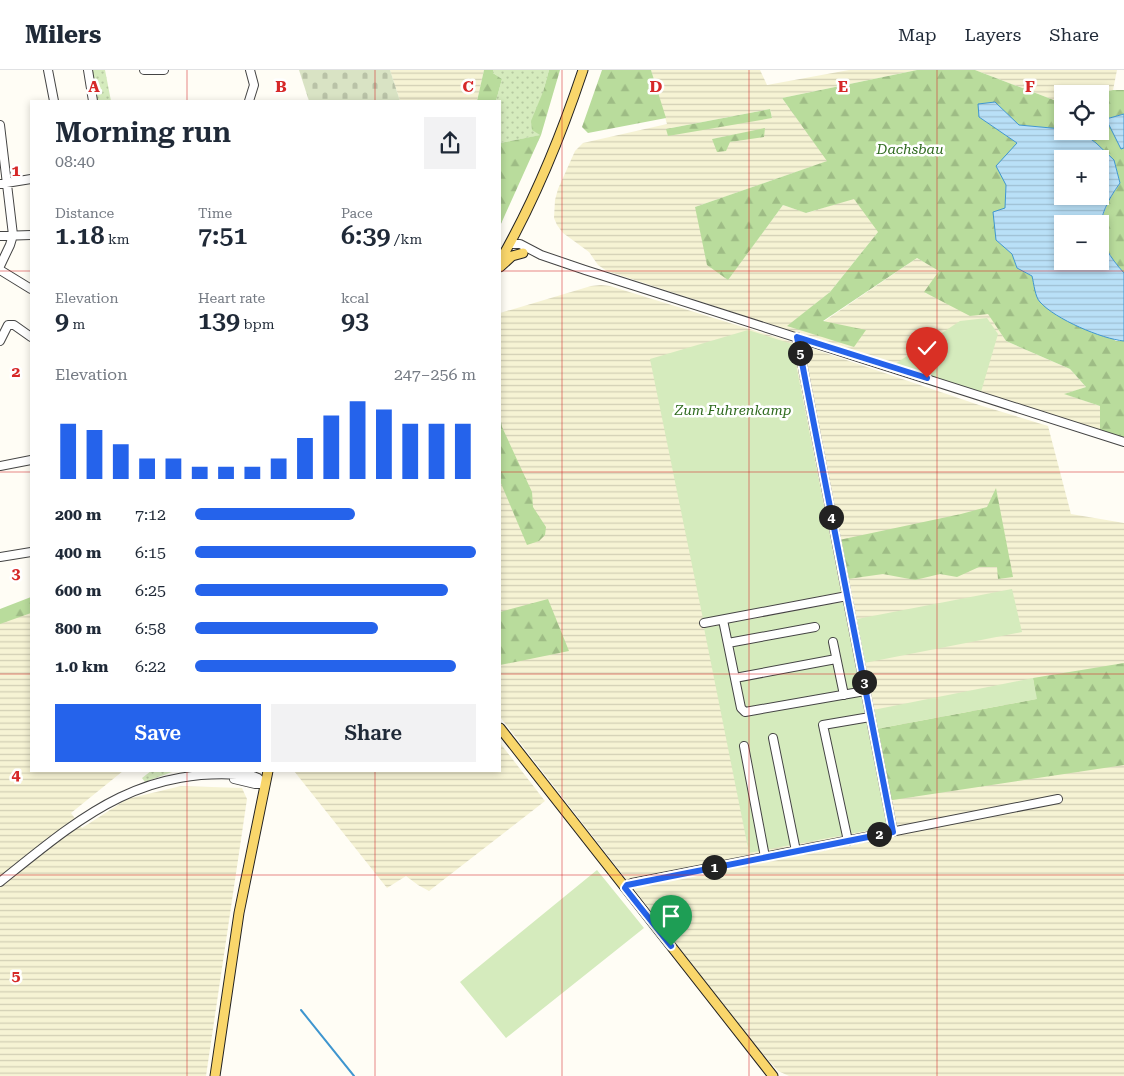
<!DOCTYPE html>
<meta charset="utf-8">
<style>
:root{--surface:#fff;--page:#f2f2f3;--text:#1f2937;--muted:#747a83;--line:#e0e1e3;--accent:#2563eb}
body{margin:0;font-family:"Roboto Serif",serif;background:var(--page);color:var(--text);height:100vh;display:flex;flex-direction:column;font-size:19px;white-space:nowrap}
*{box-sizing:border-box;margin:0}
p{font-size:16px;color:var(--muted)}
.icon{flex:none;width:28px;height:28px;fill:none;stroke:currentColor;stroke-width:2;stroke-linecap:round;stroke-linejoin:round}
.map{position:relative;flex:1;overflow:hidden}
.side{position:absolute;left:30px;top:30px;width:471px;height:672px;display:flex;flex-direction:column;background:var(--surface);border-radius:0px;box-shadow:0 2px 8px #0003}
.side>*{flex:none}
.controls{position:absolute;left:1054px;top:15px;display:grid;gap:10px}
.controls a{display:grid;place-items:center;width:55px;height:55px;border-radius:0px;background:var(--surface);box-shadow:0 2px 8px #0003;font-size:25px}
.pin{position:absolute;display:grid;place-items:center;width:42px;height:42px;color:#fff;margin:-51px -21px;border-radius:50% 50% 50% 0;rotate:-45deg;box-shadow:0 0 5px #0007}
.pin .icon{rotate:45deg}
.km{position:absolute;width:25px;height:25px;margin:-12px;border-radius:50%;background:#222;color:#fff;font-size:14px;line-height:25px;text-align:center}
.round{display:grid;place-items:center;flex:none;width:52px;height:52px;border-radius:0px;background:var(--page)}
.overview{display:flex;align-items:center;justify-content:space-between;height:85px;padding:0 25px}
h1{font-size:28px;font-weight:600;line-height:38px}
.stats{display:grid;grid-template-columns:repeat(3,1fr);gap:8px;height:85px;padding:5px 25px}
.stats div{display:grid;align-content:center}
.stats b{font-size:25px;font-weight:600}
.stats small{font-size:14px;font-weight:400}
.stats p{font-size:14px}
.chart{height:140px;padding:10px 25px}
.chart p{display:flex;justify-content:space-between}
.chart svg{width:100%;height:90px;margin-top:5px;stroke:var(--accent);stroke-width:6}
.button{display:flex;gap:10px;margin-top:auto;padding:10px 25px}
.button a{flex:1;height:58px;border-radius:0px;background:var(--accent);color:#fff;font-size:20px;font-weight:600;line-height:58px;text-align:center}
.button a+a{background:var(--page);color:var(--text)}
ul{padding:0 25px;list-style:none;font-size:16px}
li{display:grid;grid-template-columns:80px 60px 1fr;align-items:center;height:38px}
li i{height:12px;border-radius:6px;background:var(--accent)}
header{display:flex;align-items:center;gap:30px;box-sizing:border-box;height:70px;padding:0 25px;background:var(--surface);border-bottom:1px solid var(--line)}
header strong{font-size:24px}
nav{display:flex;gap:28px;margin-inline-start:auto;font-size:18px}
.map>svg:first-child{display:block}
.farmland{fill:url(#farmland-rules);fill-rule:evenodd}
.grass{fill:url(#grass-dots)}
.forest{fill:url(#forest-firs)}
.cemetery{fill:url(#cemetery-stones)}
.garden{fill:#d5ebbd}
.water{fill:url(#water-rules);stroke:#3f96cf;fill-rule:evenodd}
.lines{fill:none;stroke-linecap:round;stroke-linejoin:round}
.stream{stroke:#3f96cf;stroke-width:2}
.minor-casing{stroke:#444;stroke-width:10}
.major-casing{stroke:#222;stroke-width:11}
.minor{stroke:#fff;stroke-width:8}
.major{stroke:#f9d66b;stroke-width:9}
.route-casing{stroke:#fff;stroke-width:10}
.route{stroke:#2563eb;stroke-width:6}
.grid{fill:none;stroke:#d62828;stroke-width:1;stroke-opacity:0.55}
.labels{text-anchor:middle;stroke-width:5;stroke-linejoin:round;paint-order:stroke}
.park-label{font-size:14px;font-style:italic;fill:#2f6b1f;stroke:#fff}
.grid-label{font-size:16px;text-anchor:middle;font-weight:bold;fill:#d62828;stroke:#fff;stroke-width:5;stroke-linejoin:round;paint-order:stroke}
</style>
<header>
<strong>Milers</strong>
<nav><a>Map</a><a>Layers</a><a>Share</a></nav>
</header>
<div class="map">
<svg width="1124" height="1006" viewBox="0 0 1124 1006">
<defs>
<pattern id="farmland-rules" width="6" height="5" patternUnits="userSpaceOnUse" patternTransform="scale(1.25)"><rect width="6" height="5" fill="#f6f3d4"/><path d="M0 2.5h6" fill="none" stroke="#d2cfb5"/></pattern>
<pattern id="grass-dots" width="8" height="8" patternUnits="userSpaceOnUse" patternTransform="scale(1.25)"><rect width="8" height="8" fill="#d5ebbd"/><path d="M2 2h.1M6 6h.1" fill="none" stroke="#b6c8a1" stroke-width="1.8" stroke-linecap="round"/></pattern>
<pattern id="forest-firs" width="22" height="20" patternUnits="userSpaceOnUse" patternTransform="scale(1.25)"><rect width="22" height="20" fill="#b9dc9c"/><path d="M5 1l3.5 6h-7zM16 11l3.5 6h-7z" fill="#9ebc85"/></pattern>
<pattern id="cemetery-stones" width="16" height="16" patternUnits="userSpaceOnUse" patternTransform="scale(1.25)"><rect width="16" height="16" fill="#d9e3c4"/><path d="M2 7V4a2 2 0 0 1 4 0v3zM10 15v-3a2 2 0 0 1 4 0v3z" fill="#b9c2a7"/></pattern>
<pattern id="water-rules" width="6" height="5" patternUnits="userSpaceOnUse" patternTransform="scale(1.25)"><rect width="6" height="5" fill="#b9e0f7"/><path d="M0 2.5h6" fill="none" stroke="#9ebfd3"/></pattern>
</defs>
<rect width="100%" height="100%" fill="#fffdf5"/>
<path class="farmland" d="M390 0H484L477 31H400Z
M651 0H760L767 15 849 0H917L782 28 828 91 695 137 728 209 783 135 807 143 854 128 879 161 830 222 788 256 823 252 917 188 940 201 925 223 988 243 1006 271 1070 299 1086 317 1065 324 1100 336V362L607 201 598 195 589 182 563 163 557 155 554 148 555 130 558 119 575 81 583 73 667 54ZM770 39 772 48 666 59ZM765 59 755 67 730 72 712 69Z
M975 0H1117L1113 20 1094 24H1062V31L1059 32Z
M601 215 610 216 805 276 979 335 1048 356 1071 444 1124 453V1006H789L778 1001 755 975 500 647V243L591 216Z
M31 528V701H123L71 743 82 758 127 729 181 716 242 718 247 729 206 1006H0V541Z
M500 673 545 731 429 821 418 815 406 806 387 818 294 701H500Z"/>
<path class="grass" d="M88 0H105L111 31H93Z
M493 0H549L543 22 541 65 500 73V31H496L502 9 493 3Z
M151 701H188L172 702 145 712 142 708Z"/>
<path class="forest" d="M484 0H493V3L502 9 496 31H477Z
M549 0H560L541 65 500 156V73L540 65 532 60 531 51 543 22Z
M602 0H651L666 48 588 63 582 57Z
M917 0H975L1059 32 1062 31V59L1018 55 995 32 979 47 1017 73 1006 115 1005 138 996 170 1012 184 1017 198 1032 206 1116 271H1124V370L1100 362V336L1064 324 1086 317 1070 299 1006 271 988 244 970 246 924 222 939 201 917 188 823 251 866 260 854 277 787 256 830 222 878 162 854 129 806 143 783 135 728 210 707 195 695 137 827 91 782 28Z
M1113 20H1124V44L1106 49 1122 79 1124 78V203C1094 170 1095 149 1120 113L1114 90 1096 73 1080 61H1100V24H1094Z
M770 39 772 48 668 66 666 59Z
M765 58 764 67 730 72 726 81 717 82 712 69Z
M500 346 502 357 532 422 533 437 546 457 545 465 539 471 527 475 500 411Z
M996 418 1013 507 998 509 997 497H979L957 507 940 504 915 510 883 504 848 509 839 470 961 444 987 437Z
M31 527V543L0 554V539Z
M548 529 569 581 500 595V542Z
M1124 593V695L886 731 876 659 1036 629 1033 608Z"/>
<path class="cemetery" d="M299 0H390L400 31H309Z"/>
<path class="garden" d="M987 248 998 264 981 322 895 294 960 251Z
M748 260 792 274 841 522 703 549 650 289Z
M1012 519 1022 562 864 593 857 549Z
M843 532 887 757 749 783 704 558Z
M1033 608 1037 629 876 659 873 640Z
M597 800 644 858 506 968 460 912Z"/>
<path class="water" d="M995 32 1019 55 1062 59V61H1080L1096 73 1114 90 1120 113C1094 149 1094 170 1124 203V271C1102 269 1055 249 1040 232 1035 227 1034 214 1032 206L1017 198 1012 184 996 170 993 142 1005 138 1006 115 996 96 1017 73 979 47 978 34ZM1062 89H1100V126H1062ZM1062 154H1100V191H1062Z
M1124 44V78L1121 79 1106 49Z"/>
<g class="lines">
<path class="stream" d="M301 940 354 1006"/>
<defs>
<path id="minor" d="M48 0 54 31
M88 0 93 31
M144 0H164
M249 31 254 15 250 0
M0 55 13 165 10 175 0 196
M0 114 31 109
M0 166 31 165
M510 174H520L541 185 585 200 1124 372
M0 200 31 219
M797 267 847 526
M0 271 8 255H14L31 267
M0 396 31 390
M0 487 31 482
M723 550 741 638 745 642 865 621
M704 553 847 526 893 762
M833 572 844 625
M728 573 815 557
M735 608 836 589
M773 668 796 781
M744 676 765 787
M234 709 255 714H265
M848 771 823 655 870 647
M0 812C82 746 141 694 253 706L258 708 265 714
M625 818 632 813 1058 729"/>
<path id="major" d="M500 191C535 130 561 66 583 0
M500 197 512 186 523 183
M500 658 773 1006
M215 1006 239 843 268 701"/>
</defs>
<use href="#minor" class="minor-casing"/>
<use href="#major" class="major-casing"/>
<use href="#minor" class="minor"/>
<use href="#major" class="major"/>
</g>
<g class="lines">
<defs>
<path id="route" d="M671 876 625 818 627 815 893 762 797 267 927 308"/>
</defs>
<use href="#route" class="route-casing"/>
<use href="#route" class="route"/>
</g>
<path class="grid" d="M187 0V31M375 0V31M562 0V1006M749 0V1006M937 0V1006M0 201H31M500 201H1124M0 402H31M500 402H1124M0 604H31M500 604H1124M187 701V1006M375 701V1006M0 805H1124"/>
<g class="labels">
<g class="park-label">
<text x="910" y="84">Dachsbau</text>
<text x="733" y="345">Zum Fuhrenkamp</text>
</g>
</g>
<g class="grid-label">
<text x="94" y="22">A</text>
<text x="281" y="22">B</text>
<text x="468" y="22">C</text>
<text x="656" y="22">D</text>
<text x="843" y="22">E</text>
<text x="1030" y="22">F</text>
<text x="16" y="106">1</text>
<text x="16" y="307">2</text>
<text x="16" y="509">3</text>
<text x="16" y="710">4</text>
<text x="16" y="911">5</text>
</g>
</svg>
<div class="controls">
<a><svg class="icon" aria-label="locate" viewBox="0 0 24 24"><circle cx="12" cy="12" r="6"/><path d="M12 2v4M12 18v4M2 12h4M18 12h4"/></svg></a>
<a>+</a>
<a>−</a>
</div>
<div class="pin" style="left:671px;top:876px;background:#1e9e55"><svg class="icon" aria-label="arrive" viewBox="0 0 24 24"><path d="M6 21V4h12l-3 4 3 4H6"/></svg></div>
<div class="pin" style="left:927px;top:308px;background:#d93025"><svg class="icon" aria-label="check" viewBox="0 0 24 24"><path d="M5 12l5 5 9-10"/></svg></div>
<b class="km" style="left:714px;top:797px">1</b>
<b class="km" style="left:879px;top:764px">2</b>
<b class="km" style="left:864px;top:612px">3</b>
<b class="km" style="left:831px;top:447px">4</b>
<b class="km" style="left:800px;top:283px">5</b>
<section class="side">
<div class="overview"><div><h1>Morning run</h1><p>08:40</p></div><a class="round"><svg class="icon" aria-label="share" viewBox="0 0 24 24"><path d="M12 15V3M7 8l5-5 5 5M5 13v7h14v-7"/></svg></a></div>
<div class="stats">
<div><p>Distance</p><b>1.18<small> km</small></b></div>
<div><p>Time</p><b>7:51</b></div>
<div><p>Pace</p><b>6:39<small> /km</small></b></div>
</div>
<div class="stats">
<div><p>Elevation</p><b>9<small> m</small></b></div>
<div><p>Heart rate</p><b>139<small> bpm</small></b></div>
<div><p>kcal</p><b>93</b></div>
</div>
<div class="chart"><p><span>Elevation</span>247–256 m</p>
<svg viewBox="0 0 160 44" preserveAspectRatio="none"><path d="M5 44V17M15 44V20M25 44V27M35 44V34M45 44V34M55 44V38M65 44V38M75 44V38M85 44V34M95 44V24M105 44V13M115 44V6M125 44V10M135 44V17M145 44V17M155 44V17"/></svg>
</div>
<ul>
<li><b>200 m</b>7:12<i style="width:57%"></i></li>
<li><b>400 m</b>6:15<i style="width:100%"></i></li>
<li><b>600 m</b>6:25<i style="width:90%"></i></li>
<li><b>800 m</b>6:58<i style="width:65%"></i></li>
<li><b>1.0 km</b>6:22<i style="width:93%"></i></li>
</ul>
<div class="button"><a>Save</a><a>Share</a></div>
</section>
</div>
